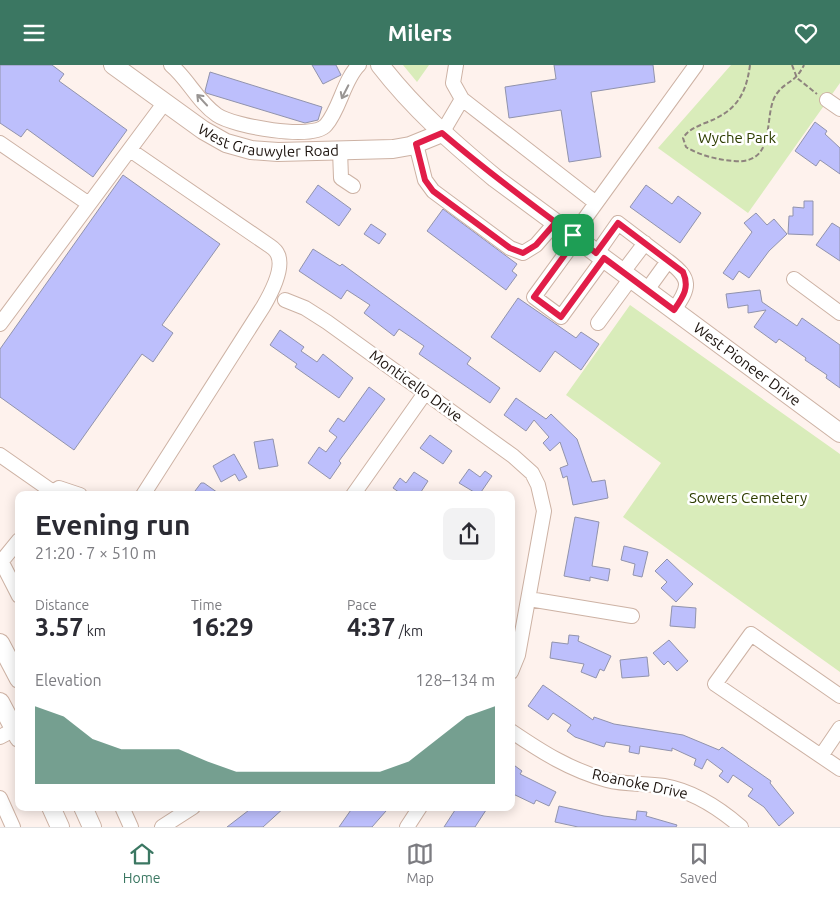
<!DOCTYPE html>
<meta charset="utf-8">
<style>
:root{--surface:#fff;--page:#f2f2f3;--text:#2b2b33;--muted:#7c7c81;--line:#e1e1e2;--accent:#3b7762}
body{margin:0;font-family:Ubuntu,sans-serif;background:var(--page);color:var(--text);height:100vh;display:flex;flex-direction:column;font-size:19px;white-space:nowrap}
*{box-sizing:border-box;margin:0}
p{font-size:16px;color:var(--muted)}
.icon{flex:none;width:28px;height:28px;fill:none;stroke:currentColor;stroke-width:2;stroke-linecap:round;stroke-linejoin:round}
.map{position:relative;flex:1;overflow:hidden}
.panel{position:absolute;left:15px;top:426px;width:500px;height:320px;display:flex;flex-direction:column;background:var(--surface);border-radius:10px;box-shadow:0 2px 12px #0003}
.panel>*{flex:none}
.pin{position:absolute;display:grid;place-items:center;width:42px;height:42px;color:#fff;margin:-21px;border-radius:10px;box-shadow:0 2px 8px #0006}
.round{display:grid;place-items:center;flex:none;width:52px;height:52px;border-radius:10px;background:var(--page)}
.summary{display:flex;align-items:center;justify-content:space-between;height:85px;padding:0 20px}
h1{font-size:28px;font-weight:600;line-height:38px}
.metrics{display:grid;grid-template-columns:repeat(3,1fr);gap:8px;height:85px;padding:5px 20px}
.metrics div{display:grid;align-content:center}
.metrics b{font-size:25px;font-weight:600}
.metrics small{font-size:14px;font-weight:400}
.metrics p{font-size:14px}
.chart{height:140px;padding:10px 20px}
.chart p{display:flex;justify-content:space-between}
.chart svg{width:100%;height:90px;margin-top:5px;fill:var(--accent);opacity:.7}
header{display:flex;justify-content:space-between;align-items:center;height:65px;padding:0 20px;background:var(--accent);color:#fff;font-size:22px;font-weight:600}
.tabs{display:flex;justify-content:space-around;align-items:center;height:70px;border-top:1px solid var(--line);background:var(--surface);font-size:14px;color:var(--muted)}
.tabs a{display:grid;justify-items:center;gap:2px}
.tabs .current{color:var(--accent)}
.map>svg:first-child{display:block}
.green{fill:#d9ecba}
.building{fill:#bdbffc;stroke:#9193ac}
.lines{fill:none;stroke-linecap:round;stroke-linejoin:round}
.minor-casing{stroke:#cdb2a4;stroke-width:16}
.major-casing{stroke:#cdb2a4;stroke-width:20}
.path{stroke:#8e837e;stroke-width:2;stroke-dasharray:5 2.5;stroke-linecap:butt}
.minor{stroke:#fff;stroke-width:14}
.major{stroke:#fff;stroke-width:18}
.oneway{stroke:#999593}
.route-casing{stroke:#fff;stroke-width:10}
.route{stroke:#e11d48;stroke-width:6}
.labels{text-anchor:middle;stroke-width:5;stroke-linejoin:round;paint-order:stroke}
.street-label{font-size:15px;fill:#1c130e;stroke:#fff}
.park-label{font-size:15px;fill:#2d3c00;stroke:#fff}
</style>
<header><svg class="icon" aria-label="menu" viewBox="0 0 24 24"><path d="M4 6h16M4 12h16M4 18h16"/></svg>Milers<svg class="icon" aria-label="heart" viewBox="0 0 24 24"><path d="M12 20l-8-8c-3-5 5-10 8-4 3-6 11-1 8 4z"/></svg></header>
<div class="map">
<svg width="840" height="762" viewBox="0 0 840 762">
<rect width="100%" height="100%" fill="#fef2ed"/>
<path class="green" d="M403 0H429L417 17Z
M731 0H840V18L748 148 658 83Z
M630 240 840 389V607L623 452 661 398 566 330Z"/>
<path class="building" d="M0 0H52L64 9 59 16 127 65 93 112 27 64 21 72 0 58Z
M312 0H336L341 10 323 19Z
M554 0H653L655 17 591 27 601 92 569 97 561 45 509 53 505 22 556 14Z
M210 7 322 42 318 55 305 58 206 28 205 26Z
M815 57 827 66 825 69 840 83V109L820 95 816 101 795 86Z
M123 110 220 179 162 260 173 268 153 297 142 289 74 385 0 332V284Z
M318 120 351 144 339 161 306 137Z
M646 120 672 139 678 131 701 148 680 178 630 142Z
M804 136H813V170L788 169 789 151H793V142L804 143Z
M443 144 517 199 512 206 517 210 506 225 427 166Z
M756 148 767 160 774 154 787 169 769 186 749 213 739 206 733 215 723 208 752 167 744 158Z
M832 158 840 163V196L816 180Z
M371 159 386 169 379 179 364 169Z
M313 184 340 201 342 199 471 293 467 299 500 323 490 338 419 289 424 281 399 264 394 271 364 248 370 240 347 225 341 234 299 206Z
M760 225 762 237 797 261 802 253 840 280V323L826 313 827 310 805 295 806 293 779 274 776 278 754 262 766 245 748 248V240L728 243 726 229Z
M518 233 576 273 581 267 599 279 581 305 555 286 540 307 491 272Z
M280 265 304 282 301 286 317 297 323 289 353 313 339 333 295 302 297 299 270 280Z
M369 322 385 334 339 396 341 398 330 414 308 398 319 382 326 387 337 372 329 366 338 353 344 357Z
M516 333 546 354 551 349 577 374 592 417 605 415 608 433 573 440 567 411 563 413 560 403 568 400 560 377 550 386 543 378 549 372 534 355 526 366 504 350Z
M430 370 452 386 443 399 420 383Z
M273 374 278 401 259 404 254 377Z
M234 389 247 412 239 416 235 409 221 417 213 401Z
M469 404 480 412 485 406 492 411 479 430 459 418Z
M414 407 428 416 419 430H403L393 423 400 413 406 418Z
M201 418H204L221 430H192Z
M575 452 599 457 592 501 610 504 608 516 590 512V516L564 511Z
M624 481 648 487 642 512 633 510 635 499 621 495Z
M667 494 693 519 676 537 661 523 667 517 655 506Z
M672 541 696 543 695 563 670 561Z
M569 570 579 571 578 576 611 591 604 606 600 604 596 613 581 607 584 599 550 593 552 577 568 579Z
M669 575 688 596 677 606 668 596 664 600 653 588Z
M647 592 649 611 622 613 620 595Z
M543 620 593 655 594 652 614 659 683 670 719 685 722 682 771 716 770 718 794 748 779 761 764 742 748 731 753 724 733 710 728 718 719 711 723 706 707 694 702 704 694 700 696 694 672 683V686L640 681 639 689 629 687 630 681 606 677 604 682 575 672 567 666 571 660 553 648 548 655 528 641Z
M511 698 522 706 520 709 556 727 549 741 536 735 534 739 511 728Z
M559 741 604 751 636 755 637 746 647 747 646 751 677 760 676 762H578L555 757Z
M253 742H285L263 762H227Z
M353 742H386V746L372 762H339Z
M457 742H488L475 762H444Z"/>
<g class="lines">
<defs>
<path id="minor" d="M171 0C188 14 198 37 217 50 233 61 313 76 326 60 340 44 344 14 359 0
M456 0 453 18 462 34 596 138
M827 35 840 44
M442 68 462 34
M0 78 89 139
M416 79 425 115 433 126 510 183 523 188 536 180 556 157
M130 85 270 181C273 183 277 187 278 190 284 204 270 230 263 242L143 430
M340 85 341 113 353 121
M573 170 696 0
M577 173 534 232 561 252 604 193
M597 188 618 158 668 196 647 225
M668 196C692 214 690 222 674 245
M623 207 645 178
M794 214 840 248
M285 235 305 243 327 257 513 391 532 408 538 420 544 446 518 590 511 607
M598 258 631 213
M0 259 165 37
M0 390 53 427 51 430
M53 427 59 423 80 430
M353 430 425 328
M0 494 19 531
M1 497 19 475
M529 534 632 551
M840 631 751 569 715 619 840 704
M511 666C542 687 570 705 607 715 625 720 645 718 664 721 693 726 719 743 741 762
M0 672 19 662
M821 691 840 663
M0 733 13 762
M122 742 131 762
M162 762 193 742
M407 762 420 742"/>
<g id="major">
<path id="s1" d="M113 0 203 65 226 78 251 85 278 87 393 84 410 81 442 68"/>
<path id="s2" d="M380 0C414 44 453 78 495 113L840 368"/>
<path d="M0 578 19 614"/>
<path d="M0 637 19 673"/>
<path d="M51 742 60 762"/>
<path d="M83 742 92 762"/>
</g>
</defs>
<use href="#minor" class="minor-casing"/>
<use href="#major" class="major-casing"/>
<path class="path" d="M750 0C746 31 735 47 705 58 696 62 688 65 683 73L686 82C699 90 718 95 734 96 780 100 761 46 778 27 788 15 795 18 804 0
M792 0 797 13 817 29"/>
<use href="#minor" class="minor"/>
<use href="#major" class="major"/>
</g>
<defs><path id="oneway-shaft" d="M-6 0H5M1.5-3L5.5 0L1.5 3" fill="none" stroke-width="1.6" stroke-linecap="round" stroke-linejoin="round" transform="scale(1.25)"/></defs>
<g class="oneway">
<use href="#oneway-shaft" transform="translate(345 27) rotate(117)"/>
<use href="#oneway-shaft" transform="translate(202 35) rotate(-133)"/>
</g>
<g class="lines">
<defs>
<path id="route" d="M573 170C528 137 484 104 442 68L416 79 425 115 433 126 510 183 523 188 536 180 556 157 577 173 534 232 561 252 604 193 674 245C683 232 690 223 683 207L618 158 596 188 573 170"/>
</defs>
<use href="#route" class="route-casing"/>
<use href="#route" class="route"/>
</g>
<g class="labels">
<g class="street-label">
<text dy="5" stroke="none"><textPath href="#s1" startOffset="179">West Grauwyler Road</textPath></text>
<text dy="5" stroke="none"><textPath href="#s2" startOffset="475">West Pioneer Drive</textPath></text>
<text transform="translate(416 321) rotate(36)" y="5">Monticello Drive</text>
<text transform="translate(640 719) rotate(12)" y="5">Roanoke Drive</text>
</g>
<g class="park-label">
<text x="737" y="78">Wyche Park</text>
<text x="748" y="438">Sowers Cemetery</text>
</g>
</g>
</svg>
<div class="pin" style="left:573px;top:170px;background:#1e9e55"><svg class="icon" aria-label="arrive" viewBox="0 0 24 24"><path d="M6 21V4h12l-3 4 3 4H6"/></svg></div>
<section class="panel">
<div class="summary"><div><h1>Evening run</h1><p>21:20 · 7 × 510 m</p></div><a class="round"><svg class="icon" aria-label="share" viewBox="0 0 24 24"><path d="M12 15V3M7 8l5-5 5 5M5 13v7h14v-7"/></svg></a></div>
<div class="metrics">
<div><p>Distance</p><b>3.57<small> km</small></b></div>
<div><p>Time</p><b>16:29</b></div>
<div><p>Pace</p><b>4:37<small> /km</small></b></div>
</div>
<div class="chart"><p><span>Elevation</span>128–134 m</p>
<svg viewBox="0 0 160 44" preserveAspectRatio="none"><path d="M0 44V6L10 11L20 22L30 27L40 27L50 27L60 33L70 38L80 38L90 38L100 38L110 38L120 38L130 33L140 22L150 11L160 6V44z"/></svg>
</div>
</section>
</div>
<nav class="tabs">
<a class="current"><svg class="icon" aria-label="home" viewBox="0 0 24 24"><path d="M3 11l9-7 9 7M6 9v11h12V9"/></svg>Home</a>
<a><svg class="icon" aria-label="map" viewBox="0 0 24 24"><path d="M3 6l6-2 6 2 6-2v14l-6 2-6-2-6 2zM9 4v14M15 6v14"/></svg>Map</a>
<a><svg class="icon" aria-label="saved" viewBox="0 0 24 24"><path d="M7 4h10v16l-5-4-5 4z"/></svg>Saved</a>
</nav>
